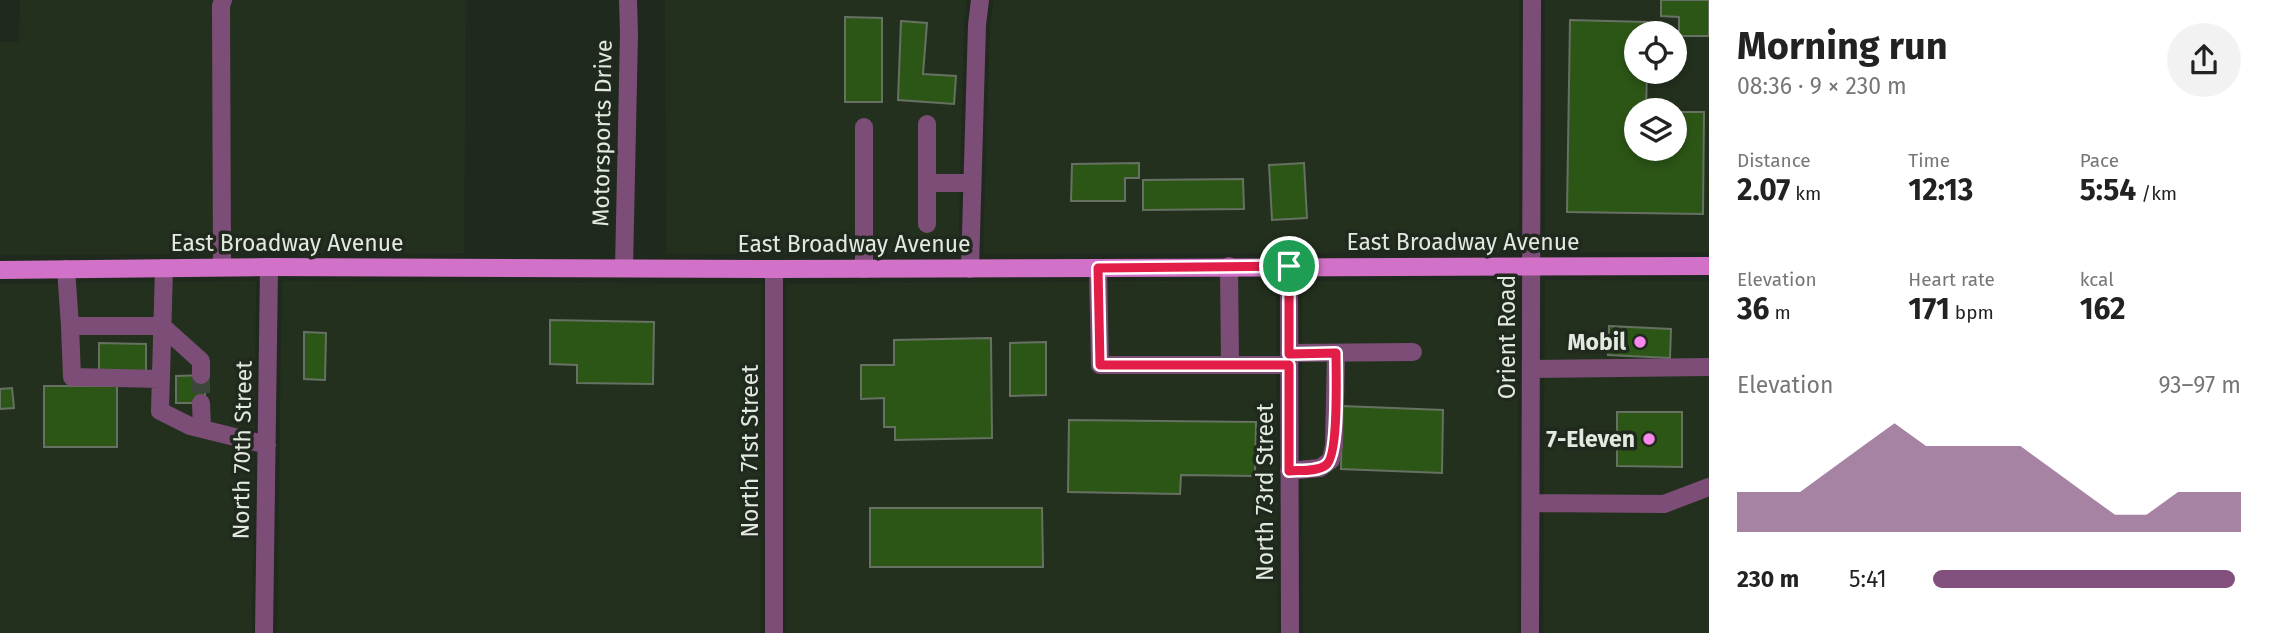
<!DOCTYPE html>
<meta charset="utf-8">
<style>
:root{--surface:#fff;--page:#f2f2f2;--text:#222;--muted:#767676;--accent:#82507d}
body{margin:0;font-family:"Fira Sans",sans-serif;background:var(--page);color:var(--text);height:100vh;display:flex;flex-direction:column;font-size:26px;white-space:nowrap}
*{box-sizing:border-box;margin:0}
p{font-size:23px;color:var(--muted)}
.icon{flex:none;width:38px;height:38px;fill:none;stroke:currentColor;stroke-width:2;stroke-linecap:round;stroke-linejoin:round}
.map{position:relative;flex:1;overflow:hidden}
.side{display:flex;flex-direction:column;background:var(--surface);width:560px}
.side>*{flex:none}
.fabs{position:absolute;left:1624px;top:21px;display:grid;gap:14px}
.fabs a{display:grid;place-items:center;width:63px;height:63px;border-radius:50%;background:var(--surface);box-shadow:0 4px 10px #0003;font-size:35px}
.pin{position:absolute;display:grid;place-items:center;width:60px;height:60px;color:#fff;margin:-30px;border:4px solid #fff;border-radius:50%;box-shadow:0 2px 7px #0007}
.round{display:grid;place-items:center;flex:none;width:74px;height:74px;border-radius:37px;background:var(--page)}
.overview{display:flex;align-items:center;justify-content:space-between;height:119px;padding:0 28px}
h1{font-size:38px;font-weight:700;line-height:52px}
.stats{display:grid;grid-template-columns:repeat(3,1fr);gap:10px;height:119px;padding:7px 28px}
.stats div{display:grid;align-content:center}
.stats b{font-size:30px;font-weight:700}
.stats small{font-size:19px;font-weight:400}
.stats p{font-size:19px}
.chart{height:196px;padding:14px 28px}
.chart p{display:flex;justify-content:space-between}
.chart svg{width:100%;height:126px;margin-top:7px;fill:var(--accent);opacity:.7}
ul{padding:0 28px;list-style:none;font-size:23px}
li{display:grid;grid-template-columns:112px 84px 1fr;align-items:center;height:52px}
li i{height:18px;border-radius:9px;background:var(--accent)}
main{display:flex;flex:1;min-height:0}
.map>svg:first-child{display:block}
.built{fill:#24301e;fill-rule:evenodd}
.building{fill:#2c5616;stroke:#677163;stroke-width:2}
.lines{fill:none;stroke-linecap:round;stroke-linejoin:round}
.minor-tunnel{stroke:#3d463a;stroke-width:18;stroke-dasharray:18 9;stroke-linecap:butt}
.minor{stroke:#7c4e77;stroke-width:18}
.major{stroke:#d271c8;stroke-width:18}
.route-casing{stroke:#fff;stroke-width:14}
.route{stroke:#e11d48;stroke-width:9}
.poi-dot{fill:#f788ec;stroke:#20291d;stroke-width:2.5}
.labels{text-anchor:middle;stroke-width:7;stroke-linejoin:round;paint-order:stroke}
.street-label{font-size:23px;fill:#e3e8e0;stroke:#20291d}
.poi-label{font-size:23px;font-weight:bold;fill:#e3e8e0;stroke:#20291d;text-anchor:end}
</style>
<main>
<div class="map">
<svg width="1709" height="633" viewBox="0 0 1709 633">
<rect width="100%" height="100%" fill="#20291d"/>
<path class="built" d="M20 0H466L464 253 0 255V42H19Z
M665 0H967L964 24 958 255 666 254Z
M994 0H1519V252L983 254 990 26Z
M1545 0H1709V252H1545ZM1636 33H1675V72H1636ZM1636 110H1675V149H1636Z
M1276 280 1277 633H787V284Z
M1519 280 1517 633H1303L1302 281Z
M1545 280 1709 281V633H1543Z
M256 281 252 633H0V284Z
M282 281 762 284 761 633H277Z"/>
<path class="building" d="M1661 0H1709V36H1679V17L1661 16Z
M845 17 882 18V102H845Z
M1570 20 1647 22V33H1636V72H1647L1646 110H1636V149H1675V112H1704L1703 214 1567 212Z
M901 21 927 23 923 74 956 76 954 104 898 100Z
M1139 163V178H1125V201H1071L1072 164Z
M1304 163 1307 218 1272 220 1269 165Z
M1243 179 1244 209 1143 210V180Z
M550 320 654 322 653 384 577 383V365L550 364Z
M1609 326 1671 329 1670 358 1608 355Z
M304 332 326 333 325 380 304 379Z
M991 338 992 438 895 440V427H884V398L861 399V365H894V340Z
M1046 342V395L1010 396V343Z
M99 343 146 344V372H99Z
M205 375V403H176V376Z
M44 386H117V447H44Z
M12 388 14 408 0 409V389Z
M1342 406 1443 410 1442 473 1341 469Z
M1617 412H1682V467L1617 466Z
M1069 420 1256 422 1255 476 1181 475 1180 494 1068 492Z
M870 508H1042L1043 567H870Z"/>
<g class="lines">
<path class="minor-tunnel" d="M201 375V403"/>
<path class="minor" d="M927 124V183H972
M864 127V269
M927 183V224
M1229 266 1230 365
M1289 266 1290 633
M222 267 221 6 223 0
M164 268 160 411 190 426 267 445
M624 268 629 34 628 0
M1098 268 1100 365H1289
M66 269 70 326H162L201 361V375
M970 269 977 25 980 0
M70 326 72 377 161 379
M1289 353 1413 352
M1531 369 1709 367
M201 403 202 429
M1289 471 1320 468 1331 460 1334 445 1336 353
M1531 503 1664 504 1709 487
M264 633 269 267
M774 633V269
M1530 633 1532 0"/>
<path class="major" d="M0 270 269 267 774 269 1709 266"/>
</g>
<g class="lines">
<defs>
<path id="route" d="M1289 266V354L1336 353C1336 372 1339 456 1326 465 1317 472 1299 470 1289 471V365H1100L1098 268Z"/>
</defs>
<use href="#route" class="route-casing"/>
<use href="#route" class="route"/>
</g>
<g class="poi-dot">
<circle cx="1640" cy="342" r="7"/>
<circle cx="1649" cy="439" r="7"/>
</g>
<g class="labels">
<g class="street-label">
<text transform="translate(602 133) rotate(-89)" y="8">Motorsports Drive</text>
<text x="1463" y="250">East Broadway Avenue</text>
<text x="287" y="251">East Broadway Avenue</text>
<text x="854" y="252">East Broadway Avenue</text>
<text transform="translate(1507 337) rotate(-90)" y="8">Orient Road</text>
<text transform="translate(242 450) rotate(-89)" y="8">North 70th Street</text>
<text transform="translate(750 451) rotate(-90)" y="8">North 71st Street</text>
<text transform="translate(1265 492) rotate(-90)" y="8">North 73rd Street</text>
</g>
<g class="poi-label">
<text x="1626" y="350">Mobil</text>
<text x="1635" y="447">7-Eleven</text>
</g>
</g>
</svg>
<div class="fabs">
<a><svg class="icon" aria-label="locate" viewBox="0 0 24 24"><circle cx="12" cy="12" r="6"/><path d="M12 2v4M12 18v4M2 12h4M18 12h4"/></svg></a>
<a><svg class="icon" aria-label="layers" viewBox="0 0 24 24"><path d="M12 4l9 5-9 5-9-5zM3 14l9 5 9-5"/></svg></a>
</div>
<div class="pin" style="left:1289px;top:266px;background:#1e9e55"><svg class="icon" aria-label="arrive" viewBox="0 0 24 24"><path d="M6 21V4h12l-3 4 3 4H6"/></svg></div>
</div>
<section class="side">
<div class="overview"><div><h1>Morning run</h1><p>08:36 · 9 × 230 m</p></div><a class="round"><svg class="icon" aria-label="share" viewBox="0 0 24 24"><path d="M12 15V3M7 8l5-5 5 5M5 13v7h14v-7"/></svg></a></div>
<div class="stats">
<div><p>Distance</p><b>2.07<small> km</small></b></div>
<div><p>Time</p><b>12:13</b></div>
<div><p>Pace</p><b>5:54<small> /km</small></b></div>
</div>
<div class="stats">
<div><p>Elevation</p><b>36<small> m</small></b></div>
<div><p>Heart rate</p><b>171<small> bpm</small></b></div>
<div><p>kcal</p><b>162</b></div>
</div>
<div class="chart"><p><span>Elevation</span>93–97 m</p>
<svg viewBox="0 0 160 44" preserveAspectRatio="none"><path d="M0 44V30L10 30L20 30L30 22L40 14L50 6L60 14L70 14L80 14L90 14L100 22L110 30L120 38L130 38L140 30L150 30L160 30V44z"/></svg>
</div>
<ul>
<li><b>230 m</b>5:41<i style="width:98%"></i></li>
</ul>
</section>
</main>
